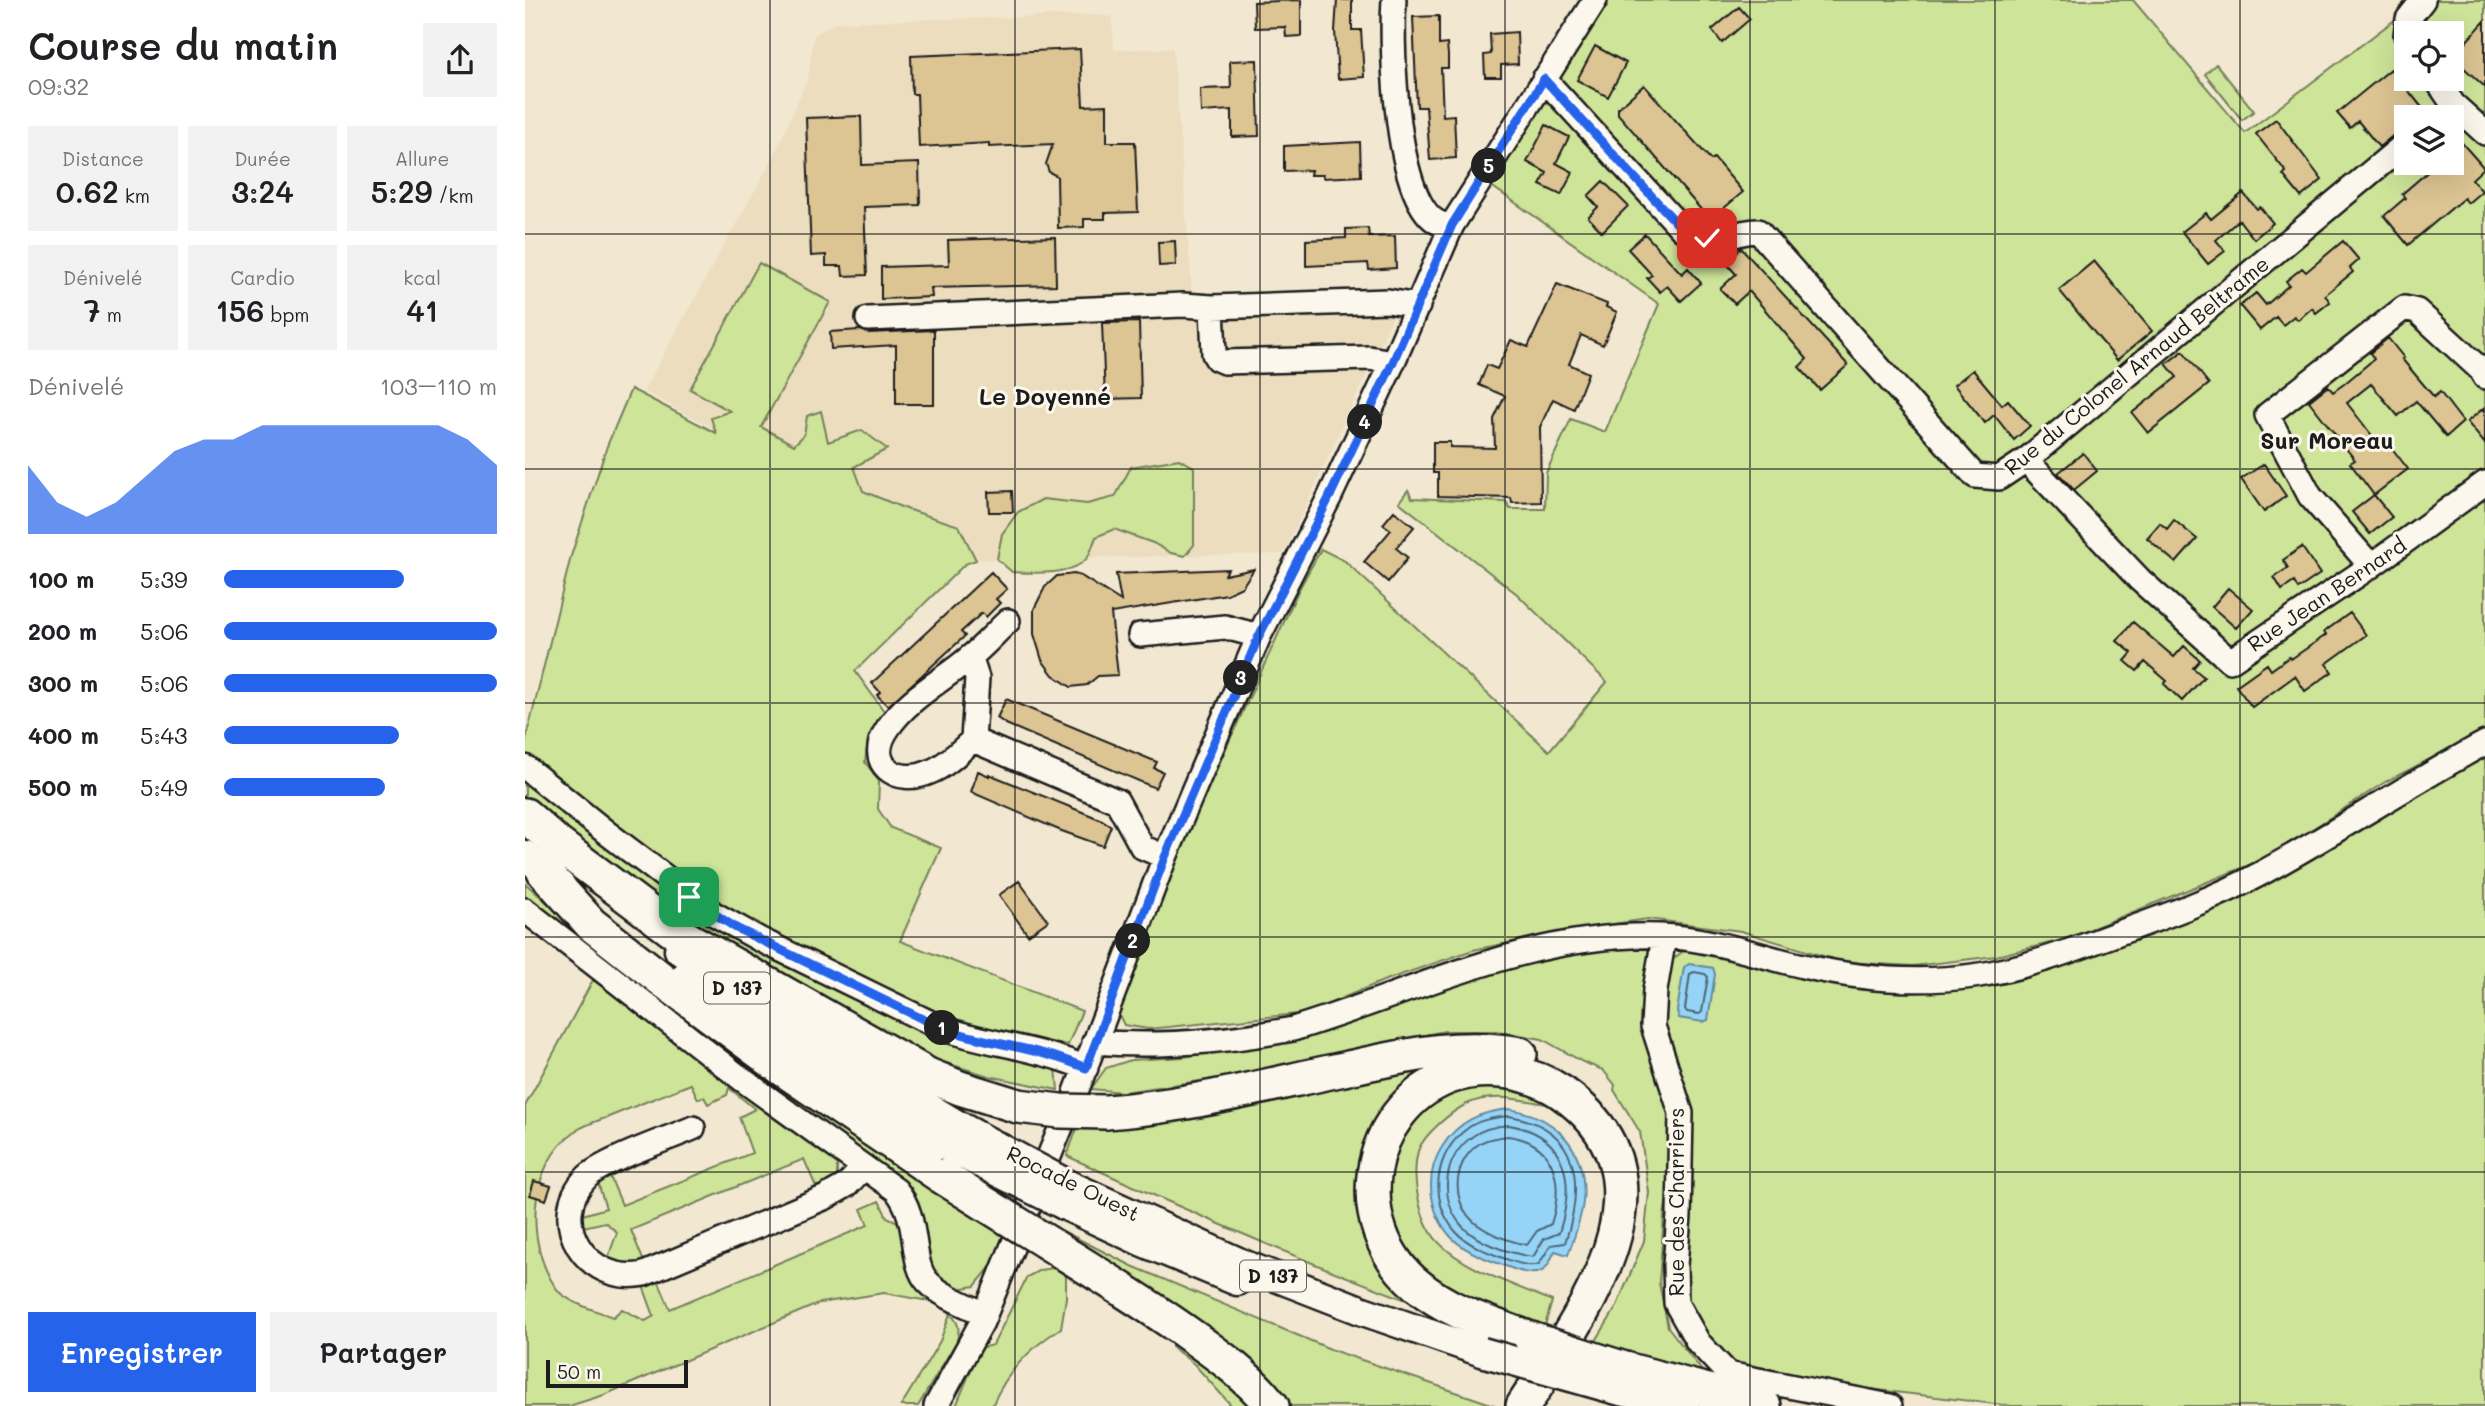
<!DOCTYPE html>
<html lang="fr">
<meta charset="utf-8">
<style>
:root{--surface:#fff;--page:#f2f2f2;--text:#202124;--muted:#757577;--accent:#2563eb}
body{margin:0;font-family:Mali,sans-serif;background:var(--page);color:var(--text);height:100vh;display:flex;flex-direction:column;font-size:26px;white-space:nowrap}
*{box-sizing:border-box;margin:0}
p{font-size:23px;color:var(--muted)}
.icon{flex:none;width:38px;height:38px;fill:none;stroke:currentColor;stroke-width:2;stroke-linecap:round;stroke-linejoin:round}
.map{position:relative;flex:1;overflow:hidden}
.drawer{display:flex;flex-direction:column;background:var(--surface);width:525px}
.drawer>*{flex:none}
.controls{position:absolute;left:1869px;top:21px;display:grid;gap:14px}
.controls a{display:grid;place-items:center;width:70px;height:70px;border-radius:0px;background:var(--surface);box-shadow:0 7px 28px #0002;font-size:35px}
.scale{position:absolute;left:21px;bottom:18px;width:142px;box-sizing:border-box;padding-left:7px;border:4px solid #1c1c1c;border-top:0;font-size:19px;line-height:24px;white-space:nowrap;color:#1c1c1c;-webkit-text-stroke:5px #fbf7ec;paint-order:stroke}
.pin{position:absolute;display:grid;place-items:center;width:60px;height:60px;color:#fff;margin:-30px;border-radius:14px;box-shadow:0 4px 10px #0006}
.km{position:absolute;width:35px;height:35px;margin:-18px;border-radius:50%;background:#222;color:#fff;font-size:19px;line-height:35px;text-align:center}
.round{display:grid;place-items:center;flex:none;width:74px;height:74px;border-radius:0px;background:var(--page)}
.summary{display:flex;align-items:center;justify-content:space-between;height:119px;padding:0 28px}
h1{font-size:38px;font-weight:600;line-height:52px}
.figures{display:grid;grid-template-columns:repeat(3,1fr);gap:10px;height:119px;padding:7px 28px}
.figures div{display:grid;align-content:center;border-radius:0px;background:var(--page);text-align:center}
.figures b{font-size:30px;font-weight:600}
.figures small{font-size:19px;font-weight:400}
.figures p{font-size:19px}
.chart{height:196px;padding:14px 28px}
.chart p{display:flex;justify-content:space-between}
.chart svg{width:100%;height:126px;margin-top:7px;fill:var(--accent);opacity:.7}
.primary-button{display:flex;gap:14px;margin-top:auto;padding:14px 28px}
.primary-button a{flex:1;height:80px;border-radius:0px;background:var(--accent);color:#fff;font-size:28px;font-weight:600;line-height:80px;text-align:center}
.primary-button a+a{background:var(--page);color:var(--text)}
ul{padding:0 28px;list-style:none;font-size:23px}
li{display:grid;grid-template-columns:112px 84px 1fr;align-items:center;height:52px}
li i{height:18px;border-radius:9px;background:var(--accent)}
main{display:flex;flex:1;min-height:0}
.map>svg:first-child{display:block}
.built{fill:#ebddbe}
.green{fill:#cee499;stroke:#75805a;stroke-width:2;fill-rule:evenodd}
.water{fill:#96d4f7;stroke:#658a9f;stroke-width:2}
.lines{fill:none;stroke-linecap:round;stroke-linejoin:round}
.shore{stroke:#4d6674;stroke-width:2}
.building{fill:#dcc493;stroke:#1c1c1c;stroke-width:2}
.minor-casing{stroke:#1c1c1c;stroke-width:28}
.major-casing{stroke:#1c1c1c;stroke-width:33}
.highway-casing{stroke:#1c1c1c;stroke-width:38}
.minor{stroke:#fbf7ec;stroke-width:23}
.major{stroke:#fbf7ec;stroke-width:28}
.highway{stroke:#fbf7ec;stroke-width:33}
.major-bridge-casing{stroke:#1c1c1c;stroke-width:33;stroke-linecap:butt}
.highway-bridge-casing{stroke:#1c1c1c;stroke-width:38;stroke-linecap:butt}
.major-bridge{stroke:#fbf7ec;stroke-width:28}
.highway-bridge{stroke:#fbf7ec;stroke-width:33}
.route-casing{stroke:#fff;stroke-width:14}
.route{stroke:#2563eb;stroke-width:9}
.grid{fill:none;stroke:#1c1c1c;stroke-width:2;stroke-opacity:0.55}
.labels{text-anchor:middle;stroke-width:6;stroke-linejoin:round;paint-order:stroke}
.shield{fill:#fbf7ec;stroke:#5f5e5a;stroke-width:2}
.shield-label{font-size:19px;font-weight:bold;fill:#1c1c1c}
.street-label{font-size:21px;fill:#1c1c1c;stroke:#fbf7ec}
.neighbourhood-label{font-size:23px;font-weight:bold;fill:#1c1c1c;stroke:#fbf7ec}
</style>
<main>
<section class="drawer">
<div class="summary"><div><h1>Course du matin</h1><p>09:32</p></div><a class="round"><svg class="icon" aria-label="share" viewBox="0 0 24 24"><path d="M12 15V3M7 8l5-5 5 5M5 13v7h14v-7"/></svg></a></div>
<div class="figures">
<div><p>Distance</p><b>0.62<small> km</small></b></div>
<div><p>Durée</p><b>3:24</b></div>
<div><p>Allure</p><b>5:29<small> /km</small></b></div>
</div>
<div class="figures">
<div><p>Dénivelé</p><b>7<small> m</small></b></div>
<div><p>Cardio</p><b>156<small> bpm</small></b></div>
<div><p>kcal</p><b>41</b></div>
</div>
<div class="chart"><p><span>Dénivelé</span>103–110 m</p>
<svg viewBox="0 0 160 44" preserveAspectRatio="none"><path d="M0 44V20L10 33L20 38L30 33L40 24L50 15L60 11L70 11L80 6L90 6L100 6L110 6L120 6L130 6L140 6L150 11L160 20V44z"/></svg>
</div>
<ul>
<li><b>100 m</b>5:39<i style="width:66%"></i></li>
<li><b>200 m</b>5:06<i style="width:100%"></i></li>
<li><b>300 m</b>5:06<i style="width:100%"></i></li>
<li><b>400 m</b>5:43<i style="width:64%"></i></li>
<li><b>500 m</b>5:49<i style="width:59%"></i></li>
</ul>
<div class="primary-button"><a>Enregistrer</a><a>Partager</a></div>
</section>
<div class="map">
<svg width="1960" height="1406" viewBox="0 0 1960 1406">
<rect width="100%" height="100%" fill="#f2e8d1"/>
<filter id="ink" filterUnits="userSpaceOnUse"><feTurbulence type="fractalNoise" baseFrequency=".0143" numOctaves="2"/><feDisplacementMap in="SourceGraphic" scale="14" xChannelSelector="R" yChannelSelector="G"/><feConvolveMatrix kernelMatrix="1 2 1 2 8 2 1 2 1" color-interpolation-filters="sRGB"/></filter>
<g filter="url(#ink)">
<path class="built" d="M573 15 587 17 589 50 648 48 668 306 875 302 758 554 438 560 118 391 249 156 283 77 289 35 311 22Z"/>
<path class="green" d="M1079 0H1608L1720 133 1896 0H1960V731L1860 782 1744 857 1541 939 1471 956 1388 966 1318 962 1216 931 1123 919 1053 929 948 950 858 981 782 1013 623 1029 599 1025 592 1011 634 895 773 591 796 549 820 561 1024 751 1082 682 992 594 874 502 883 490 887 498 981 502 985 509H1020L1021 473 1046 419 1080 432 1134 304 965 185ZM1881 33H1927V79H1881ZM1881 117H1927V163H1881Z
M1691 64 1729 111 1717 120 1680 74Z
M234 263 305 302 236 427 269 445 279 435 282 416 296 411 303 442 337 430 362 449 329 467 338 491 376 507 434 526 451 560 440 564 330 671 359 711 343 738 340 762 354 781 353 809 366 828 416 848 375 941 557 1011 543 1045 451 1029 323 971 198 910 121 854 0 754V743L46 556 82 446 106 389 191 433 186 418 205 411 165 389Z
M654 459 669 467V545L660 556 646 553 628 543 589 529 571 537C568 544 566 553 562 558 548 576 507 573 487 572L472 559 477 534 493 512 518 499 562 504 590 497 606 467Z
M1960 750V1406H1487L1261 1379 1210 1363 1179 1338 1162 1302 1156 1267 1167 1116 1137 1018 1140 988 1148 959 1157 952 1170 949 1370 984 1545 957Z
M0 776 311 989 381 1024 455 1050 531 1067 533 1090 464 1076 411 1060 362 1037 250 974 80 869 0 802Z
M0 883 37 916 481 1228 467 1265 450 1286 432 1289 408 1275 388 1198 164 1030 0 897Z
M1114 944 1124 949 1127 960 1146 1104 1147 1164 1139 1216 1134 1283 1143 1327 1177 1371 1179 1378 1069 1344 1091 1308 1119 1241 1124 1192 1115 1132 1089 1090 1090 1085 1078 1070 1058 1062 1017 1039 972 1031H920L833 1048 724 1074 598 1092 566 1089 581 1068 606 1060 658 1057 725 1047 1046 948Z
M68 980 312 1160V1178L291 1187 279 1159 106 1230 119 1262 99 1268 82 1261 92 1232 80 1222 54 1228 51 1217 81 1208 72 1180 84 1174 97 1205 227 1153 214 1117 230 1109 204 1088 202 1095 183 1104 179 1097 173 1099 166 1084C140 1094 113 1105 86 1116 75 1120 62 1124 52 1130 0 1165 0 1248 34 1292 49 1305 70 1310 88 1317L97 1309 120 1321 129 1316 117 1283 132 1278 145 1309 343 1225 336 1209 354 1201 362 1217 375 1223C377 1254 384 1287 415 1303L359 1293 295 1303 79 1395 44 1406H0V1106Z
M935 1055 855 1125 870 1287 884 1296V1301C768 1257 655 1208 542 1156L555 1120Z
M961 1081 1025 1096 1022 1104C996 1100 967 1092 942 1104 927 1111 899 1134 893 1151 886 1176 894 1214 907 1234 928 1266 993 1286 1027 1301L1019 1329 952 1306 889 1265 873 1242 860 1182 871 1139 905 1099Z
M520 1222 607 1266 810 1351 972 1406H757Z
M541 1266V1298L536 1328C505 1348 482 1371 467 1406H431L455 1348 468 1345 502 1277 515 1270Z
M425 1314C434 1322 435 1329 432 1341L393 1406H376L415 1341Z
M649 1336 736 1406H701L705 1404 669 1364 647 1347Z"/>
<path class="water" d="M1164 964 1188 968 1190 974 1183 1020 1178 1022 1154 1018 1152 1011 1159 967Z
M984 1109C1033 1117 1063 1150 1058 1202 1056 1220 1049 1238 1043 1255L1030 1251C1026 1258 1023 1269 1015 1272 1004 1276 989 1269 978 1265 960 1259 939 1251 926 1237 904 1212 899 1175 917 1147 933 1121 955 1112 984 1109Z"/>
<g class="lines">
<path class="shore" d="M1169 972 1180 974 1183 977 1177 1012 1174 1014 1162 1012 1160 1009 1165 974Z
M984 1116C1057 1128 1059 1185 1040 1243L1026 1245 1014 1264C1003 1268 990 1262 978 1258 962 1252 943 1245 931 1232 903 1201 909 1152 943 1128 955 1119 969 1118 984 1116Z
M984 1125C1044 1135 1050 1183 1034 1233L1019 1239 1008 1257C985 1253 955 1244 938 1227 913 1200 918 1157 948 1136 959 1128 971 1126 984 1125Z
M983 1136C1031 1142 1039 1183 1026 1224L1012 1231 1002 1245C984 1241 962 1233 948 1221 924 1199 929 1158 957 1142 965 1138 974 1137 983 1136Z"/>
</g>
<path class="building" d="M776 0V36L761 37 760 27 730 28 729 2Z
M812 0H827V30H836L839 77 813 79 810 31Z
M1214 7 1225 19 1197 43 1187 30Z
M914 16V45L922 44 923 55V68H916L918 116 929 115 931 158 905 160 901 107H892L888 17Z
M1960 21V87L1927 57Z
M992 32 993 64 976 65V77H960L959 55 966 54 965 34Z
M1070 46 1101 63 1083 97 1052 80Z
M555 49 558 106 582 105V142H610L613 212 580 213V219H559V227L533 228 532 176 524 172 521 164 528 144 464 147V143L394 147 392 94H387L386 56Z
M732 60 734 136 707 137V110L676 112 675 89 706 88 705 61Z
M1866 69 1899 110 1891 117H1881V125L1854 147 1833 121 1825 128 1812 113Z
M1119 85 1186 160 1189 158 1218 192 1185 220 1093 114V108Z
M336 116 337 165 394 163 395 205 339 207 342 275 318 276 317 266H301V255L286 256 281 118Z
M1751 119 1797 180 1776 197 1758 175 1761 172 1731 134Z
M1021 125 1044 137 1031 163 1048 172 1036 195 1015 185 1022 173 1002 162Z
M835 142 836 176 798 178V175H785L786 170 759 171V146Z
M1937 143 1959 168 1947 179 1957 191 1943 203 1939 198 1883 245 1859 216 1880 198 1877 194 1913 163H1927V151Z
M1078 181 1103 206 1077 232 1063 217 1073 207 1063 196Z
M1718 193 1732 209 1735 207 1748 223 1729 239 1714 220 1691 240 1700 251 1683 264 1657 232 1681 213 1686 219Z
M843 228 844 237 870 236 871 268 844 270 843 263 781 266V240L821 238V229Z
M1120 234 1157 274 1163 268 1176 283 1156 301 1142 286 1135 292 1122 278 1127 275 1103 249Z
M530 237 531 285 406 288 407 297 356 299V267L424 265 423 240Z
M650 241 651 265 634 266 633 242Z
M1818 241 1834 260 1825 268 1828 272 1800 295 1805 302 1791 313 1787 308 1773 320 1769 316 1758 325 1751 317 1735 330 1715 306 1731 293 1741 305 1764 285 1761 281 1777 268 1781 272Z
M1216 248 1323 365 1295 390 1274 367 1282 359 1224 291 1210 304 1195 289 1211 274 1200 262Z
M1569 261 1627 331 1592 360 1534 290Z
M1032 284 1082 304 1081 307 1092 312 1078 345 1056 335 1044 364 1063 373 1049 409 1028 399 1015 427 1016 502 987 503 986 498 913 496V473H908V442H925V447L970 448 969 419 980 396 954 385 962 365 972 369 986 340 1003 347Z
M614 322 616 398 580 399 577 323Z
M335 330 344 333 409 330V404H371V345L306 349 305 332Z
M1863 338 1879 358 1877 359 1909 397 1915 392 1938 422 1921 437 1891 401 1873 416 1846 384 1822 403 1852 442 1859 438 1883 469 1849 495 1825 463 1830 460 1784 401 1803 386 1808 392 1819 384 1849 359 1845 353Z
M1658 351 1684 384 1623 433 1607 413 1652 377 1641 364Z
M1448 370 1477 405 1483 400 1505 426 1489 440 1469 415 1460 423 1429 385Z
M1960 407V444L1942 422Z
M1558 453 1572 471 1549 490 1533 473Z
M1739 464 1761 496 1739 512 1716 479Z
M487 491 488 512H464L463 492Z
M1849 495 1867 517 1845 534 1827 512Z
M869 511 889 527 871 548 883 558 863 582 839 562 866 530 858 524Z
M1649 520 1672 539 1651 563 1622 538 1635 523 1642 529Z
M1777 547 1795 574 1773 589 1769 582 1757 590 1749 577 1763 568 1758 560Z
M703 569 700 575 729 569 717 587 702 594 586 613 593 675 573 676 562 685 546 687 528 675 517 660 509 634V609L520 587 532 576 549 574 556 576 596 601 591 574Z
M466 572 482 589 471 599 475 603 461 617 457 613 436 632 440 636 363 706 352 695 355 692 347 683Z
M1703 588 1728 609 1711 628 1687 607Z
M1825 613 1841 635 1801 664 1807 672 1780 691 1770 676 1727 707 1711 686 1742 664 1746 670 1764 657 1766 659 1801 635 1799 632Z
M1608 622 1649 657 1659 646 1675 660 1668 668 1679 677 1657 701 1639 684 1642 681 1620 662 1612 671 1600 661 1607 653 1592 641Z
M481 699 632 762 629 768 638 772 630 788 481 724 472 718Z
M453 771 464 776V774L577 820 586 826 578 846 534 830 446 792Z
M494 881 523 921 503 935 474 895Z
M9 1181 26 1186 21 1200 5 1195Z"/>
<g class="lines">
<defs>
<path id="minor" d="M869 0C866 41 869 210 917 224 920 225 924 225 927 225
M1881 35 1883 19 1898 0
M1019 79 1157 229C1172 234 1185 240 1201 237 1213 235 1219 231 1233 231L1450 476 1474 478 1501 460 1881 143
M1911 79 1928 104 1960 133
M343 319 658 305 687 307
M868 362 844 358 699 362 692 359 689 354 687 307 863 301 893 306
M1501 460 1615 580 1705 661 1846 566 1960 483
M1846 566 1785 496 1742 415 1879 308 1892 311 1956 370 1960 377
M483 621C470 633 458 647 444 658 417 681 383 698 363 728 339 763 371 787 405 772 421 766 435 751 448 740L592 801 617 847 640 857
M615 635 700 627 734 636
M445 657 452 678 448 740
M0 767 82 833 189 914 234 939 416 1028C464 1044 514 1048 561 1068
M0 910 218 1080 371 1190C396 1219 384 1263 403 1282 416 1296 442 1305 460 1314
M1139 937 1130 990 1128 1026 1156 1113 1154 1216 1150 1265 1151 1303 1173 1342 1203 1374 1365 1406
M569 1042C636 1048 703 1041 768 1029 890 992 1005 932 1135 936 1185 938 1230 955 1278 966 1334 979 1391 984 1448 976 1497 969 1543 952 1588 935 1638 917 1689 899 1735 874 1811 833 1884 784 1960 743
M551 1092 640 857 734 636 805 496 868 362 927 225 1070 0
M168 1128C143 1139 77 1161 61 1178 21 1220 61 1286 119 1274L301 1197 322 1185 339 1167
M411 1406 457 1322 538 1122"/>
<path id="major" d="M0 855 36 886
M154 950 281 1034 436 1127
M158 978 421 1146
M546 1186 720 1265 838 1311 957 1352
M539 1205 618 1242 712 1281
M1096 1391 1159 1406"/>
<path id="highway" d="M0 815 34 845 147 930 403 1075 435 1088 493 1106
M19 872 66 924 135 978 255 1067 416 1176
M581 1112C660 1107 738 1086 814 1070 875 1057 933 1042 995 1054
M523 1243C571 1273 619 1302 665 1335 695 1356 724 1377 747 1406
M1100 1369 1239 1406
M998 1406C1057 1315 1161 1178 1036 1092 1005 1071 960 1064 924 1077 838 1110 822 1227 892 1285 925 1313 967 1324 1006 1339"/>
</defs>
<use href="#minor" class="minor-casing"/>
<use href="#major" class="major-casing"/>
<use href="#highway" class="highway-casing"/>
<use href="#minor" class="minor"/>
<use href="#major" class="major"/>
<use href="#highway" class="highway"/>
<defs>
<path id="major-bridge" d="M436 1127 546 1186
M421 1146 539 1205
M957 1352 1096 1391"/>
<path id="highway-bridge" d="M493 1106 535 1111 581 1112
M416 1176 523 1243
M1006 1339 1100 1369"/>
</defs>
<use href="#major-bridge" class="major-bridge-casing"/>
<use href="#highway-bridge" class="highway-bridge-casing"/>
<use href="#major-bridge" class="major-bridge"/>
<use href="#highway-bridge" class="highway-bridge"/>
</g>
</g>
<g class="lines" filter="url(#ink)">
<defs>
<path id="route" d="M164 897 211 928 416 1028C464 1044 514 1048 561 1068L640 857 734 636 805 496 868 362 927 225 1019 79 1157 229 1182 238"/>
</defs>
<use href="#route" class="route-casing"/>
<use href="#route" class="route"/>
</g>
<path class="grid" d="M245 0V1406M490 0V1406M735 0V1406M980 0V1406M1225 0V1406M1470 0V1406M1715 0V1406M0 234H1960M0 469H1960M0 703H1960M0 937H1960M0 1172H1960"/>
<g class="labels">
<g class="shield">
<rect x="179" y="972.5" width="66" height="31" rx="5"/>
<rect x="715" y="1260.5" width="66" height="31" rx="5"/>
</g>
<g class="shield-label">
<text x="212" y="995">D 137</text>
<text x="748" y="1283">D 137</text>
</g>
<g class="street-label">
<text transform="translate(1612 366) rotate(-39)" y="7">Rue du Colonel Arnaud Beltrame</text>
<text transform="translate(1802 595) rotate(-34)" y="7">Rue Jean Bernard</text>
<text transform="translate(548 1184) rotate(26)" y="7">Rocade Ouest</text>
<text transform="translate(1152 1202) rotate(-90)" y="7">Rue des Charriers</text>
</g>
<g class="neighbourhood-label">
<text x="520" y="405">Le Doyenné</text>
<text x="1802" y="449">Sur Moreau</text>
</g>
</g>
</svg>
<div class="controls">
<a><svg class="icon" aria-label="locate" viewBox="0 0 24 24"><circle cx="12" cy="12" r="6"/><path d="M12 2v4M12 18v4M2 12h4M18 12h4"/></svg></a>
<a><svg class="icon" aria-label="layers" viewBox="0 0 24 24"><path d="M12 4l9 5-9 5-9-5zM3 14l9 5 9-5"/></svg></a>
</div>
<div class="scale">50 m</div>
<div class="pin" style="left:164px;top:897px;background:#1e9e55"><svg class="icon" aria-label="arrive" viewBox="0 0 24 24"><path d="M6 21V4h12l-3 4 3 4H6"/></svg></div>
<div class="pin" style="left:1182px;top:238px;background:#d93025"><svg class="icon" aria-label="check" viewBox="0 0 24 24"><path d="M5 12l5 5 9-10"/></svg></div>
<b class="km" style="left:417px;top:1028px">1</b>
<b class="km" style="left:608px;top:941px">2</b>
<b class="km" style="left:716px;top:678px">3</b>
<b class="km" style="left:840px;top:422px">4</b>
<b class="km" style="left:964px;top:166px">5</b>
</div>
</main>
